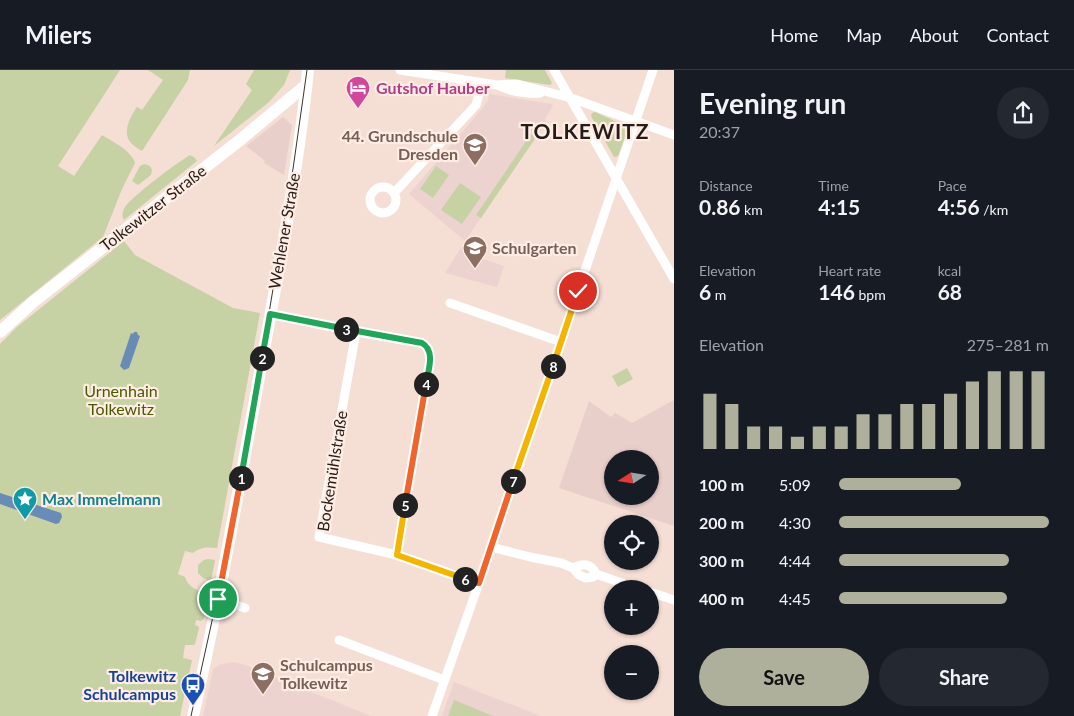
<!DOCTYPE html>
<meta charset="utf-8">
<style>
:root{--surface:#171b24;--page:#242831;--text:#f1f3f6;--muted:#9ea1a6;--line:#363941;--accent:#aeb09b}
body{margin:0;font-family:Lato,sans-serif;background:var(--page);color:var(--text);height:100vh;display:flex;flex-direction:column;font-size:19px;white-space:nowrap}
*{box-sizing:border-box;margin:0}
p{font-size:16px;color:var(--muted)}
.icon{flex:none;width:28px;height:28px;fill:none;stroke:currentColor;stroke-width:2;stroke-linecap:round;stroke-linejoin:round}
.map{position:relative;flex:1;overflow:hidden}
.side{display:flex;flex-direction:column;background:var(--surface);width:400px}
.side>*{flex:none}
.needle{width:32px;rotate:258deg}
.controls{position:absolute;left:604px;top:380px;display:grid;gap:10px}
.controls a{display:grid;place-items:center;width:55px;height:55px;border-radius:50%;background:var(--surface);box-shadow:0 1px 4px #0004;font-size:25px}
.pin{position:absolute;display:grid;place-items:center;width:42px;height:42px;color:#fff;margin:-21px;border:2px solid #fff;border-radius:50%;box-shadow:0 1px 5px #0007}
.km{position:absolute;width:25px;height:25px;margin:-12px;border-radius:50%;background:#222;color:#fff;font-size:14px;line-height:25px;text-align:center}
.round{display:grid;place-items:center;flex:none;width:52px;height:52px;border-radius:26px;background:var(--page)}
.overview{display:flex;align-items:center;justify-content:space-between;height:85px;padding:0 25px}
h1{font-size:28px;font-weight:700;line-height:38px}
.stats{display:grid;grid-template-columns:repeat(3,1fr);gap:8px;height:85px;padding:5px 25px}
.stats div{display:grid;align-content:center}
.stats b{font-size:21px;font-weight:700}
.stats small{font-size:14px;font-weight:400}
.stats p{font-size:14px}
.chart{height:140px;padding:10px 25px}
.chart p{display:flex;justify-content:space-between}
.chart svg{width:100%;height:90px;margin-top:5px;stroke:var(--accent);stroke-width:6}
.primary-button{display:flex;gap:10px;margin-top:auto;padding:10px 25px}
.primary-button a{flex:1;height:58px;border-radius:30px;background:var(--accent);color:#111;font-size:20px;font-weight:700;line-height:58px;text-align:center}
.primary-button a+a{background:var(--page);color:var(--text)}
ul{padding:0 25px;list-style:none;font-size:16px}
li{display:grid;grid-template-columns:80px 60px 1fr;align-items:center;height:38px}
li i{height:12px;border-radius:6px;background:var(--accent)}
header{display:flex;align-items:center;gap:30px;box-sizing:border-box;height:70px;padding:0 25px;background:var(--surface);border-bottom:1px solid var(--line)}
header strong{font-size:24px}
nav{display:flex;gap:28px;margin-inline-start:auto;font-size:18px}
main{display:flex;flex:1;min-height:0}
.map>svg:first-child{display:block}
.commercial{fill:#e9cfca;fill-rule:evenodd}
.education{fill:#edd3d0}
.green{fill:#c6d1a4}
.water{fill:#698cb6}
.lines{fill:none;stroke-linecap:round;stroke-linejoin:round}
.street{stroke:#fff;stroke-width:9}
.secondary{stroke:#fff;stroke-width:12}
.tram{stroke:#3d332e;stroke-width:1}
.split-1-casing{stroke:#fff;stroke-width:10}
.split-2-casing{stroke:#fff;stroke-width:10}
.split-3-casing{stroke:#fff;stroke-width:10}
.split-4-casing{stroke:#fff;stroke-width:10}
.split-5-casing{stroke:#fff;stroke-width:10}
.split-6-casing{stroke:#fff;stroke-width:10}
.split-7-casing{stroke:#fff;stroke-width:10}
.split-8-casing{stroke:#fff;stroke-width:10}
.split-9-casing{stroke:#fff;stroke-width:10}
.split-1{stroke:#f0652b;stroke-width:6}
.split-2{stroke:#22a559;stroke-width:6}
.split-3{stroke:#22a559;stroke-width:6}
.split-4{stroke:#22a559;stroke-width:6}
.split-5{stroke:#f0652b;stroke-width:6}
.split-6{stroke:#f5b400;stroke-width:6}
.split-7{stroke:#f0652b;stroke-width:6}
.split-8{stroke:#f5b400;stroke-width:6}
.split-9{stroke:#f5b400;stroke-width:6}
.labels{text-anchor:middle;stroke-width:4.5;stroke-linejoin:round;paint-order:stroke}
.hotel-label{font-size:16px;font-weight:bold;fill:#b23c85;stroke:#ffede4;text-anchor:start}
.education-label{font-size:16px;font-weight:bold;fill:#785e54;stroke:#ffede4;text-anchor:start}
.street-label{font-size:16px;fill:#241c18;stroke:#ffede4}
.park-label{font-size:16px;fill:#4b5900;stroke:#ffede4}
.culture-label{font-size:16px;font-weight:bold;fill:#0d838f;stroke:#ffede4;text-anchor:start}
.transit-label{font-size:16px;font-weight:bold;fill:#164399;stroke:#ffede4;text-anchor:end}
.district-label{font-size:21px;font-weight:bold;letter-spacing:1px;fill:#241c18;stroke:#ffede4}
</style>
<header>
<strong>Milers</strong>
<nav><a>Home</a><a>Map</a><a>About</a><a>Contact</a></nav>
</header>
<main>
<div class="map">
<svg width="674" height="646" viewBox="0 0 674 646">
<rect width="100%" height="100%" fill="#f5ded4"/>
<path class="commercial" d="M283 47 292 55 284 105 264 93 265 91 246 76Z
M674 330V456L559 418 589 331 611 347 615 343 632 353ZM612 389H650V426H612Z"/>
<path class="education" d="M489 24 552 34 553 36 545 49 547 52 465 171 409 124 481 40 488 30Z
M462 176 480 188 504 196 497 217 445 203Z
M233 592 245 595 371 646H203L213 599 219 595Z
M454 612 541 646H442Z"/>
<path class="green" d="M0 0H120L58 96 74 106 102 65C113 72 131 80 135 93L122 119 103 167 0 250Z
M148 0H190L188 10 142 81C139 79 135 77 132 74 121 64 130 47 137 37L142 40 163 10Z
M254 0H290L284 15 269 32 214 76 252 20 246 14Z
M506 0H545L552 13 550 15 505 8Z
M595 42 617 52V55L626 58V64L618 86 614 87 591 46 592 43Z
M531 64 536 67 481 148 476 145Z
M190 85 194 87 197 91 124 150C122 146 122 143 124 139 128 129 178 92 190 85Z
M144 94 150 96 152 100 151 105 138 115 132 111 140 96Z
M436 96 449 105 433 128 420 119Z
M460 113 481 127 462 154 441 140Z
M124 171 135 185 233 238 260 243 217 478C207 477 201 477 193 483L185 481 178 504 185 507C188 518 198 521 209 523L204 548 201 551 196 550 195 555 198 556 199 558 195 574 194 575H185L183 588 192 590 180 646H0V274L17 257Z
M627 298 633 309 618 317 612 306Z
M208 489 215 490 211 511 203 508 198 503V495L204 490Z
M454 630 493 646H448Z"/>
<path class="water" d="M134 262H137L138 265 140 266 129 298 124 300 120 296 131 263 133 264Z
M0 423 61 443 62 447 59 453 56 454 0 434Z"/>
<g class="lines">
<path class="street" d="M400 0 497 15C510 21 525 24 540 23
M554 0 674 209
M497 15 517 14 571 28 674 65
M370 130a13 13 0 1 1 26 0a13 13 0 1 1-26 0Z
M394 123 476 35 482 13
M450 233 561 272
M270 244 356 262 422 273C431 278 430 286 429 295L397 485
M356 262 319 467 397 485 479 513
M491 477 530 487 561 493 573 498 579 505 586 508 593 507 596 504 639 519
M573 498C583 493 591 493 596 504
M650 522 674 530
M218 529 245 538
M339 570 444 610
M432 646 479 513 653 0"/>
<path class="secondary" d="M0 262 33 232 240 70 306 15
M193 646C219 532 239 417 260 302 278 202 298 101 308 0"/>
<path class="tram" d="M191 646 212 551 269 243 293 99 307 0"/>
</g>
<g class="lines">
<defs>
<path id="split-1" d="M218 529 241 408"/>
<path id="split-2" d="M241 408 262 288"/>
<path id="split-3" d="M262 288 270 244 346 259"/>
<path id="split-4" d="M346 259 422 273C436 281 428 301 426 314"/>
<path id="split-5" d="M405 435 426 314"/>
<path id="split-6" d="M405 435 397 485 465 509"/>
<path id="split-7" d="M465 509 479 513 513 411"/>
<path id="split-8" d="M513 411 553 296"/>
<path id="split-9" d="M553 296 578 221"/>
</defs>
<use href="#split-1" class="split-1-casing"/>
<use href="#split-2" class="split-2-casing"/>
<use href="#split-3" class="split-3-casing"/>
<use href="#split-4" class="split-4-casing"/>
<use href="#split-5" class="split-5-casing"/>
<use href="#split-6" class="split-6-casing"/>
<use href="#split-7" class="split-7-casing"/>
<use href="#split-8" class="split-8-casing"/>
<use href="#split-9" class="split-9-casing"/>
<use href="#split-1" class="split-1"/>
<use href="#split-2" class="split-2"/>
<use href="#split-3" class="split-3"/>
<use href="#split-4" class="split-4"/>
<use href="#split-5" class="split-5"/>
<use href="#split-6" class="split-6"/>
<use href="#split-7" class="split-7"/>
<use href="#split-8" class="split-8"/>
<use href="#split-9" class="split-9"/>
</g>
<defs>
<symbol id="hotel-pin" viewBox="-11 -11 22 30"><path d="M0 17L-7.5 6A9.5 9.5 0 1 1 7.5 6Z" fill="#d1479c" stroke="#ffede4"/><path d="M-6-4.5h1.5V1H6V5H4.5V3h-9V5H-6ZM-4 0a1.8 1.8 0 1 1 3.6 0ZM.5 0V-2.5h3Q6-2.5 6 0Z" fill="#fff"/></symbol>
<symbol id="school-pin" viewBox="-11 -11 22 30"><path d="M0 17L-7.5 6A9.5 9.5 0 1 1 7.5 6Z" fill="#8d6e63" stroke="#ffede4"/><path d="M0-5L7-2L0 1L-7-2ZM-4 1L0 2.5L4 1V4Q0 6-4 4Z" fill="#fff"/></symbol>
<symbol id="sight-pin" viewBox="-11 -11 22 30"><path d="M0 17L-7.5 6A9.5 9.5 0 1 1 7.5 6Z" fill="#0f9aa8" stroke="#ffede4"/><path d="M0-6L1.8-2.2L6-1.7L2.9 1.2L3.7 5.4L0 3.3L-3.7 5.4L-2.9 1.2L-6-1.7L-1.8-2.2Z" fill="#fff"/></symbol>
<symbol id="bus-pin" viewBox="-11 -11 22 30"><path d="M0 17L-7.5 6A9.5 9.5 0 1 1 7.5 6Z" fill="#1a4fb4" stroke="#ffede4"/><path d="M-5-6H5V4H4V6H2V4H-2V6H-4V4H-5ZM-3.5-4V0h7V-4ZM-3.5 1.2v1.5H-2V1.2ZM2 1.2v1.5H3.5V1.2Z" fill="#fff"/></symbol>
</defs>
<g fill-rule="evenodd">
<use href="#hotel-pin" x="344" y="4" width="28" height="38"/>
<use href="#school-pin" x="461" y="61" width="28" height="38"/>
<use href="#school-pin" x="461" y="164" width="28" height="38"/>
<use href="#sight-pin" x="11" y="415" width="28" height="38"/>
<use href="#school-pin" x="249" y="590" width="28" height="38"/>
<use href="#bus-pin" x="179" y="601" width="28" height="38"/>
</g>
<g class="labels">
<g class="hotel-label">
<text x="376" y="24">Gutshof Hauber</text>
</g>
<g class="education-label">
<text x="458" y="72" text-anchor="end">44. Grundschule<tspan x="458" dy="18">Dresden</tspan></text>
<text x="492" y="184">Schulgarten</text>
<text x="280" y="601">Schulcampus<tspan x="280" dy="18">Tolkewitz</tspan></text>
</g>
<g class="street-label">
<text transform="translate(153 138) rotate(-38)" y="6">Tolkewitzer Straße</text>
<text transform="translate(284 161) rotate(-80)" y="6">Wehlener Straße</text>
<text transform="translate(332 401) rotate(-81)" y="6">Bockemühlstraße</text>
</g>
<g class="park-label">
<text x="121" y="327">Urnenhain<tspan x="121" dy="18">Tolkewitz</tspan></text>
</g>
<g class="culture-label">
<text x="42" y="435">Max Immelmann</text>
</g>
<g class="transit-label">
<text x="176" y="612">Tolkewitz<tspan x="176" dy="18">Schulcampus</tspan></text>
</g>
<g class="district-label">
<text x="585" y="69">TOLKEWITZ</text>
</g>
</g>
</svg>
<div class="controls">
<a><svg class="needle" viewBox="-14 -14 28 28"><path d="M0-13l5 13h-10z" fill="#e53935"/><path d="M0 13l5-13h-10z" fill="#9ea1a6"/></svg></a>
<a><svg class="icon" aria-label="locate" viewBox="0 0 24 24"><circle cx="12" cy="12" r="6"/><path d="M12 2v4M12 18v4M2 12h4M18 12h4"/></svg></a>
<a>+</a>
<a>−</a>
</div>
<div class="pin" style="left:218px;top:529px;background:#1e9e55"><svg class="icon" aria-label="arrive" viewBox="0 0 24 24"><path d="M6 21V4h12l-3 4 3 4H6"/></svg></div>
<div class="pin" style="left:578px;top:221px;background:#d93025"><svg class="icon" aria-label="check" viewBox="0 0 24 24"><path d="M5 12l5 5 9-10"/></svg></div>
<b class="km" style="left:241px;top:408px">1</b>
<b class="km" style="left:262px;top:288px">2</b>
<b class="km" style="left:346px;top:259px">3</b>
<b class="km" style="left:426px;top:314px">4</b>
<b class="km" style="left:405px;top:435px">5</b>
<b class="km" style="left:465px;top:509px">6</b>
<b class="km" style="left:513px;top:411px">7</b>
<b class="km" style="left:553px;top:296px">8</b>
</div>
<section class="side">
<div class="overview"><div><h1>Evening run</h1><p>20:37</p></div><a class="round"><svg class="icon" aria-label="share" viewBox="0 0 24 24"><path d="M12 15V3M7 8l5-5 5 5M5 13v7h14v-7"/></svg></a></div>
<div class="stats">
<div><p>Distance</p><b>0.86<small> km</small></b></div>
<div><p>Time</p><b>4:15</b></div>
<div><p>Pace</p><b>4:56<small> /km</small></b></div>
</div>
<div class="stats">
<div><p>Elevation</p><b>6<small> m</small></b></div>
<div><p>Heart rate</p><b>146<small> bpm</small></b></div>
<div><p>kcal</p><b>68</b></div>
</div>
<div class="chart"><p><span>Elevation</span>275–281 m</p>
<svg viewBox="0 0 160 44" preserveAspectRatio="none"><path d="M5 44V17M15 44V22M25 44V33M35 44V33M45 44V38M55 44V33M65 44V33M75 44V27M85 44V27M95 44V22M105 44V22M115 44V17M125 44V11M135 44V6M145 44V6M155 44V6"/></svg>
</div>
<ul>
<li><b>100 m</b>5:09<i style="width:58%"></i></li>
<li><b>200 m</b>4:30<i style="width:100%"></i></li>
<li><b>300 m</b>4:44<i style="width:81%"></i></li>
<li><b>400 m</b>4:45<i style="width:80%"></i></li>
</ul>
<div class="primary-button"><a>Save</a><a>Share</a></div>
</section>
</main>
